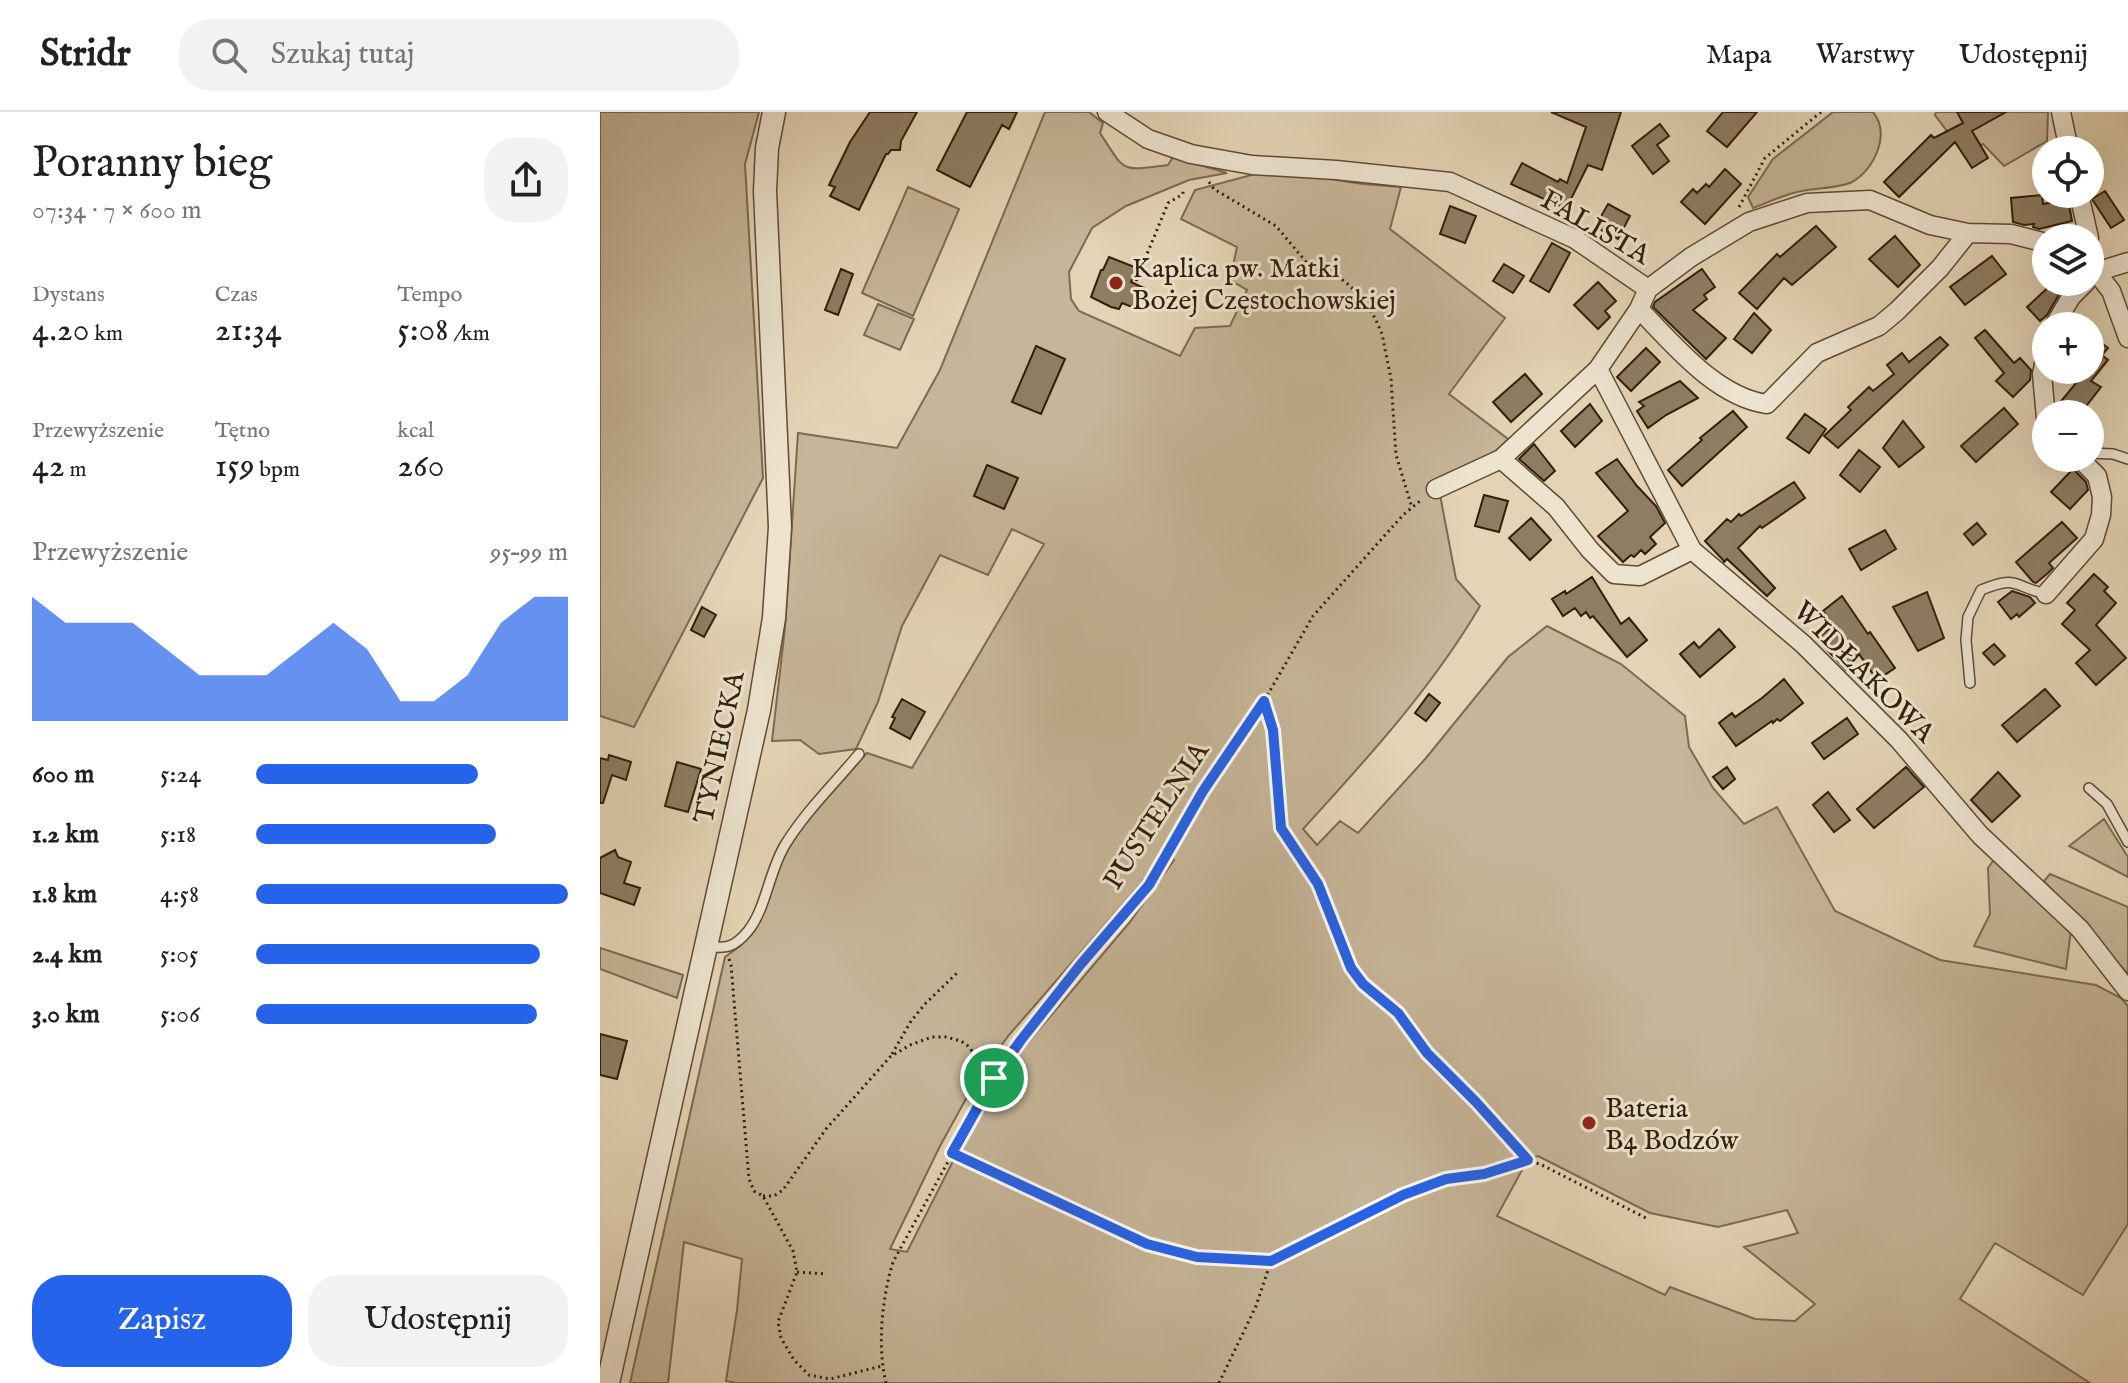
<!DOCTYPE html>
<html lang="pl">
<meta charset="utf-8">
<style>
:root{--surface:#fff;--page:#f2f2f2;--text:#202124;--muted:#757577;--line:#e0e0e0;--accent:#2563eb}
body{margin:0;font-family:"IM FELL English",serif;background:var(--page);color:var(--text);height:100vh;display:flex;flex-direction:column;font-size:30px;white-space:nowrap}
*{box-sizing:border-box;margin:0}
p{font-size:26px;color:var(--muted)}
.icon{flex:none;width:44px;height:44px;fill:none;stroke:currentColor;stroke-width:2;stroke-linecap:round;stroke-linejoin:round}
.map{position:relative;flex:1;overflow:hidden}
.panel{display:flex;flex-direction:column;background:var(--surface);width:600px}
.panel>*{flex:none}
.fabs{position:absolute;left:1432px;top:24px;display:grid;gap:16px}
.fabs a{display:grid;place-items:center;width:72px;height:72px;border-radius:50%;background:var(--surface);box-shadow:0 8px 32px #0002;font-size:40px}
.pin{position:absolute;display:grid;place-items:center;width:68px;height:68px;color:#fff;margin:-34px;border:4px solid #fff;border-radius:50%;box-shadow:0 2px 8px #0007}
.round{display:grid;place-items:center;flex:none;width:84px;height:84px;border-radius:32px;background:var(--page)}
.head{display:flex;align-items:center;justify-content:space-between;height:136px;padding:0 32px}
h1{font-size:44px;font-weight:600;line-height:60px}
.metrics{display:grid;grid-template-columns:repeat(3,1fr);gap:12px;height:136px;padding:8px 32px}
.metrics div{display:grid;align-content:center}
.metrics b{font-size:34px;font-weight:600}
.metrics small{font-size:22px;font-weight:400}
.metrics p{font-size:22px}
.chart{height:224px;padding:16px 32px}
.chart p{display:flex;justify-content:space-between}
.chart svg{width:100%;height:144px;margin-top:8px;fill:var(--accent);opacity:.7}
.button{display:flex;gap:16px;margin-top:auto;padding:16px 32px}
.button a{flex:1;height:92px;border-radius:32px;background:var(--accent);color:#fff;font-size:32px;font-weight:600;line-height:92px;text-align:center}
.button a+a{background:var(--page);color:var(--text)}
ul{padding:0 32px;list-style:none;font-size:26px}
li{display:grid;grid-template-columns:128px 96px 1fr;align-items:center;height:60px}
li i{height:20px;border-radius:10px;background:var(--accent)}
header{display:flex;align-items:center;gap:48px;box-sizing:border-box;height:112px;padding:0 40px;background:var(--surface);border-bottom:2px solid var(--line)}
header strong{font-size:38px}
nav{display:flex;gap:44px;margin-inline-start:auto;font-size:28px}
.search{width:560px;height:72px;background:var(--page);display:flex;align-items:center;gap:20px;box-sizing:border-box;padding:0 28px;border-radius:32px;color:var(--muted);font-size:30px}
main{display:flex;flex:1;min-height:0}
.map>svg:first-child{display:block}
.green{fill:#c6b598;stroke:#7c6a51;stroke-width:2;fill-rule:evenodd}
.building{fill:#8e7d63;stroke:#311f0a;stroke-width:2}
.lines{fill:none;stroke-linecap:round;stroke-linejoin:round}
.service-casing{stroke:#5e4c35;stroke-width:12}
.minor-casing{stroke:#5e4c35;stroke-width:21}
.tertiary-casing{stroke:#5e4c35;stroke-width:25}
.path{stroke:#311f0a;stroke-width:3;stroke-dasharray:2 4;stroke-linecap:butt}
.service{stroke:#ede3cf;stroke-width:9}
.minor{stroke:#ede3cf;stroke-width:18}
.tertiary{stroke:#ede3cf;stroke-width:22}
.route-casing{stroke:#fff;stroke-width:16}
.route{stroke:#2563eb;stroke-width:10}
.poi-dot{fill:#8f2418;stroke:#ede3cf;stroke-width:3}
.labels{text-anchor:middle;stroke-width:6;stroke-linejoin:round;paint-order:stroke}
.street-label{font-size:28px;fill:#311f0a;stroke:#ede3cf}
.poi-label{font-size:28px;fill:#311f0a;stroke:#ede3cf;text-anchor:start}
</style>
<header>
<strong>Stridr</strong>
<div class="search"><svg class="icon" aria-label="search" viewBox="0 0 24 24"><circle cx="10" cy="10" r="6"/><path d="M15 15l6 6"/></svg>Szukaj tutaj</div>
<nav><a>Mapa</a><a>Warstwy</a><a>Udostępnij</a></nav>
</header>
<main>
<section class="panel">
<div class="head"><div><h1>Poranny bieg</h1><p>07:34 · 7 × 600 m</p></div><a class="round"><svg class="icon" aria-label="share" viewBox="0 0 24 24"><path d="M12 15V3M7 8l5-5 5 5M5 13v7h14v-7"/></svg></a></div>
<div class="metrics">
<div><p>Dystans</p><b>4.20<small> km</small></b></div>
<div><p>Czas</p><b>21:34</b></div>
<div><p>Tempo</p><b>5:08<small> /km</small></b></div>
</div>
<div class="metrics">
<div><p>Przewyższenie</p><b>42<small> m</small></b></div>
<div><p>Tętno</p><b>159<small> bpm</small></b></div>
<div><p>kcal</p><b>260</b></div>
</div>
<div class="chart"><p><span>Przewyższenie</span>95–99 m</p>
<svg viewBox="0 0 160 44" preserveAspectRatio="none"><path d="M0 44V6L10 14L20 14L30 14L40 22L50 30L60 30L70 30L80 22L90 14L100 22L110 38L120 38L130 30L140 14L150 6L160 6V44z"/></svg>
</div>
<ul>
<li><b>600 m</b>5:24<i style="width:71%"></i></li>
<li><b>1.2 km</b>5:18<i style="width:77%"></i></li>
<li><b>1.8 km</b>4:58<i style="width:100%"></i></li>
<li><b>2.4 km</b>5:05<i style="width:91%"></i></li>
<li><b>3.0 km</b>5:06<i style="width:90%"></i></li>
</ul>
<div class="button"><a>Zapisz</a><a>Udostępnij</a></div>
</section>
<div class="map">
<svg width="1528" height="1271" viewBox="0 0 1528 1271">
<rect width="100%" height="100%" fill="#e4d4b5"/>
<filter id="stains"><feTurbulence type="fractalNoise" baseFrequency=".0025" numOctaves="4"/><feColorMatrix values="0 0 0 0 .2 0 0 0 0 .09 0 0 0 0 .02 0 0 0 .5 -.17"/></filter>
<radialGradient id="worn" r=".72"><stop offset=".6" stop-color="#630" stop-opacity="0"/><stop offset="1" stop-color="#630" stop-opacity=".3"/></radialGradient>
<path class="green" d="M0 0H159L145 52 163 366 34 615 0 604Z
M445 0H489L503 11 500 21C526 61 520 59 568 53L573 45 627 61 589 68 526 94 492 116 469 160 471 187 479 199 580 244 595 216 630 214 647 178 630 168 637 135 581 107 595 78 655 62 723 66 763 72 801 75 790 117 905 206 849 282 908 327 899 338 837 367 856 467 880 494C832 576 767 647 703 717L717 733 740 709 758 721 826 646 908 545 947 514 1021 552 1085 604 1089 635 1113 676 1144 712 1177 695 1235 799 1340 848 1496 873 1521 886 1528 894V1112L1483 1183 1395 1131 1360 1187 1490 1271H136L126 1269 137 1198 142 1147 84 1130 68 1271H30L125 845 140 834 153 819 187 736 206 710 267 641 312 656 444 432 412 417 388 463 340 443 302 514 278 590 256 637 219 642 200 628 172 629 185 516 198 321 297 336 340 258ZM565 737 574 748 530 810 426 933 398 970 353 1049 307 1140 290 1137 340 1034 378 965 409 923 542 770ZM938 1044 1050 1101 1118 1115 1187 1098 1198 1121 1144 1135 1215 1192 1195 1209 1155 1207 1070 1175 1065 1183 897 1104 928 1047Z
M1233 0H1273C1291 22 1274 58 1252 70 1240 76 1216 76 1202 79 1185 82 1169 90 1153 96L1148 85 1173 47Z
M1336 0H1448L1447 29 1404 54 1383 32 1364 42 1335 3Z
M308 75 359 97 313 204 262 181Z
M278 192 314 207 300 238 264 223Z
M1504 707 1528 745V765L1469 734Z
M1395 746 1471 818 1466 857 1374 834 1390 802 1388 756Z
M1450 762 1528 795V862L1444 769Z
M0 836 83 863 77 886 0 857Z"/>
<path class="building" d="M270 0H317L301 29 300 38H291L288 42H286L259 98 230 84 235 75 229 73 250 30Z
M367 0H417L409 17 402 13 370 75 337 58Z
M951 0H1021L1002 58 988 53 966 97 911 72 922 51 958 70 960 67 967 71 986 15Z
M1123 0H1157L1127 35 1107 19Z
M1357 0H1406L1372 19 1388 46 1372 56 1355 30 1299 85 1284 70 1331 23 1334 26 1363 11Z
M1060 12 1069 24 1057 33 1069 49 1053 62 1032 34Z
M1125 57 1141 72 1105 112 1081 90 1093 77 1097 81 1106 72 1109 75Z
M1505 79 1524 108 1511 116 1492 87Z
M1442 83 1443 92 1468 87 1472 109 1439 117 1433 115 1434 112 1424 113 1413 110 1411 86Z
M1008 92 1030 104 1018 127 995 115Z
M850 94 876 104 865 131 840 122Z
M1216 114 1236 135 1192 173 1184 166 1157 197 1139 181 1177 142 1180 145Z
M1295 124 1320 153 1298 175 1269 147Z
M952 131 970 141 949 180 930 169Z
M1392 144 1406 162 1365 193 1350 175Z
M509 145 537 156 531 170 544 176 535 196 522 191 519 197 511 195 491 185 501 158H503Z
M904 152 924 164 913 181 893 169Z
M241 157 253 162 238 203 225 198Z
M1102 157 1115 175 1104 183 1107 187 1093 198 1126 226 1106 247 1053 195 1055 190Z
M998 170 1016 189 1005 199 1010 205 998 217 974 193Z
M1454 170H1469L1461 179 1447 203 1440 209 1427 195Z
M1154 201 1171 218 1152 241 1134 227Z
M1385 218 1414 251 1420 246 1431 258 1430 268 1413 285 1396 269 1404 261 1375 226Z
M1490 221 1508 236 1502 243 1508 248 1491 269 1501 275 1480 302H1458L1457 294 1477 270 1462 258H1490Z
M1340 225 1348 233 1238 336 1224 324 1251 298 1248 295 1269 275 1273 279 1294 262 1287 253 1302 241 1309 250Z
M436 234 465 247 441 302 412 290Z
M1046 236 1060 250 1031 279 1017 265Z
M925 262 942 282 911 310 893 290Z
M1080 269 1098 286 1066 303 1048 316 1037 299 1044 294 1039 290Z
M990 292 1002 309 975 335 961 319Z
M1404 296 1418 312 1376 350 1361 334Z
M1133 299 1147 315 1082 374 1068 358 1102 328 1100 326Z
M1205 302 1226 317 1209 341 1187 326Z
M1303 309 1324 335 1299 355 1283 336Z
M934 332 955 359 944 369 919 347Z
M1259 338 1280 355 1260 380 1240 363Z
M1017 347 1037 374 1056 394 1065 411 1050 425 1056 432 1045 442 1041 438 1034 445 1031 443 1023 450 998 424 1028 399 996 361Z
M387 353 418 366 404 397 374 384Z
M1473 357 1486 370 1488 378 1470 397 1451 380Z
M1194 370 1205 386 1162 416 1160 414 1138 436 1175 476 1167 484 1127 447 1124 450 1123 448 1105 429 1127 407 1131 410 1139 402 1141 404Z
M884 383 908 389 899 420 875 414Z
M931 406 951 428 930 448 909 426Z
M1462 410 1477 426 1449 451 1453 456 1448 461 1436 471 1433 470 1416 450Z
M1377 411 1386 422 1373 433 1364 422Z
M1285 418 1296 437 1261 458 1249 437Z
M1494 462 1508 475 1504 479 1516 491 1496 513 1526 546 1496 573 1476 551 1490 538 1462 512 1475 498 1467 491Z
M992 465 1021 512 1029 506 1047 528 1027 545 993 504 990 506 986 500 981 504 975 496 963 504 952 487 965 479 966 482Z
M1412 479 1430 485 1435 491 1419 505 1417 502 1411 507 1398 490Z
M1327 480 1344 526 1318 539 1293 495Z
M1242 484 1268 522 1270 520 1295 556 1277 568 1259 542 1246 558 1217 527 1233 513 1223 499Z
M102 495 116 503 104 525 91 518Z
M1119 517 1135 535 1100 565 1080 542 1094 530 1099 536Z
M1394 532 1405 544 1394 553 1383 541Z
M1184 567 1203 591 1180 609 1177 607 1173 611 1172 609 1136 634 1119 611 1132 601 1135 605 1162 586Z
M1445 577 1460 594 1417 630 1402 613Z
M829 582 840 591 826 609 815 601Z
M302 587 325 600 310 627 290 616 295 606 292 605Z
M1247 606 1258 622 1224 647 1212 631Z
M9 643 31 650 26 668 12 663 3 691H0V646L8 648Z
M77 650 101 657 88 700 65 694Z
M1127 655 1135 667 1123 677 1113 665Z
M1306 655 1324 675 1274 716 1257 697Z
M1398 660 1420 684 1392 710 1371 688Z
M1228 680 1250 708 1234 720 1213 693Z
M15 738 18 745 31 750 24 771 40 776 34 793 0 781V746Z
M0 922 27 929 17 967 0 963Z"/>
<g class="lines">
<defs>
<path id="service" d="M1490 341 1513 342 1528 347
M1370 571 1366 528 1368 505 1381 478C1419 463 1412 474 1446 482
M1489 676 1507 692 1528 730
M105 834C126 837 134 836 148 819 166 797 169 759 185 733 205 700 234 672 259 642"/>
<path id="minor" d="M507 0 548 27 591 42 652 53 736 58 850 70 975 127 1048 177
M1461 0 1469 38
M1479 82 1489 126
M1490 155 1496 160 1528 150
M1496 160 1511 179 1528 226
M1039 197C1073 232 1116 285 1167 292L1217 241 1279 214 1297 199 1340 156 1368 121
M1454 214 1471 185 1486 170
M1446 243 1442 262 1446 306
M998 257 1092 438 1203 532 1299 628 1380 723 1480 817 1528 879
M901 347 956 395 990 438 1014 462 1040 464 1092 438
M836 377 901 347 998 257 1039 197 1048 177 1091 145 1149 110 1207 91 1270 88 1330 113 1368 121 1411 122 1446 131
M1446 482 1494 427 1501 403 1502 385 1497 364 1479 346"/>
<path id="tertiary" d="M8 1271 159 598 174 506 180 415 165 79 167 36 174 0"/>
</defs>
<use href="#service" class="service-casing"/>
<use href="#minor" class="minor-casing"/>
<use href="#tertiary" class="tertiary-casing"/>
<path class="path" d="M609 70 614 77 676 114 707 151 740 166 749 173 764 189 775 206 782 222 791 267 796 343 812 396
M1139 95 1165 46 1221 0
M536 169 568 91 583 82V76
M664 589 673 618 681 716 718 772 751 856 763 872 798 901 827 941 876 990 928 1048
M129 847 131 853 149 1067 154 1079 163 1084 193 1139 197 1160 178 1210 181 1226 194 1248 209 1263 230 1267 282 1254
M292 942 311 909 325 892 357 861
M352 1041 547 1132 597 1145 671 1149
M163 1084H174L183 1078 226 1017 290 945 310 933 332 925H346L361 929 368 934 394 966
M197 1160 227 1162
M286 1271C277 1234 282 1186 293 1150L394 966 421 928 481 852 549 773 603 679 664 589 713 504 803 403 820 389
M619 1271 656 1194 671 1149 803 1083 846 1067 884 1062 928 1048 942 1053 1048 1107"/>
<use href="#service" class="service"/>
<use href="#minor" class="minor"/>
<use href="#tertiary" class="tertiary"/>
</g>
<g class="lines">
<defs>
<path id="route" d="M664 589 673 618 681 716 718 772 751 856 763 872 798 901 827 941 876 990 928 1048 884 1062 846 1067 803 1083 671 1149 597 1145 547 1132 352 1041 394 966 421 928 481 852 549 773 603 679Z"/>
</defs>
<use href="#route" class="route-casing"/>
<use href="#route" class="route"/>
</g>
<g class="poi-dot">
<circle cx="516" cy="171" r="8"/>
<circle cx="989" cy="1011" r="8"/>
</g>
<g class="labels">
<g class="street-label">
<text transform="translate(996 114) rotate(30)" y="10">FALISTA</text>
<text transform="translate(1265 559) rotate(45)" y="10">WIDŁAKOWA</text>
<text transform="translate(118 635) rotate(-78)" y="10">TYNIECKA</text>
<text transform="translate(555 703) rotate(-57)" y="10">PUSTELNIA</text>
</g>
<g class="poi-label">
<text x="532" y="165">Kaplica pw. Matki<tspan x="532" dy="32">Bożej Częstochowskiej</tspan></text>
<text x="1005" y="1005">Bateria<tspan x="1005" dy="32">B4 Bodzów</tspan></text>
</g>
</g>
<rect width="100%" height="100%" filter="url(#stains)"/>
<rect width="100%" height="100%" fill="url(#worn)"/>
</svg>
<div class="fabs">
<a><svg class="icon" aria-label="locate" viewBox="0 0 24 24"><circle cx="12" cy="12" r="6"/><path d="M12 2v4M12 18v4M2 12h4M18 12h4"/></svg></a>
<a><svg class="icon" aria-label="layers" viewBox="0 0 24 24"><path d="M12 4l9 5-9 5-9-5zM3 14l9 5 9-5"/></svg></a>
<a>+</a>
<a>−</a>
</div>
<div class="pin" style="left:394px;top:966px;background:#1e9e55"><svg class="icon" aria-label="arrive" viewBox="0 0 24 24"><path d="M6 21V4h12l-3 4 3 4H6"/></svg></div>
</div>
</main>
